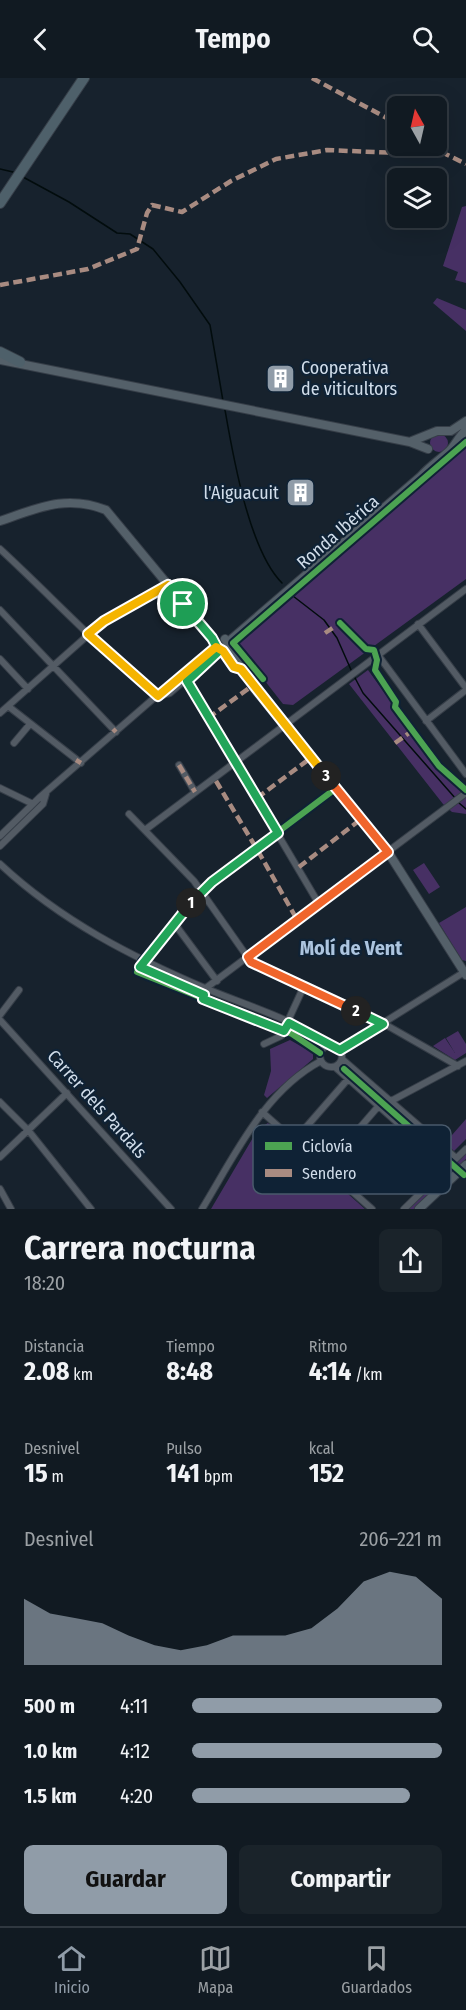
<!DOCTYPE html>
<html lang="es">
<meta charset="utf-8">
<style>
:root{--surface:#111a22;--page:#1a232a;--text:#f1f3f6;--muted:#9ca1a5;--line:#303840;--accent:#909ca8}
body{margin:0;font-family:"Fira Sans Condensed",sans-serif;background:var(--page);color:var(--text);height:100vh;display:flex;flex-direction:column;font-size:22px;white-space:nowrap}
*{box-sizing:border-box;margin:0}
p{font-size:20px;color:var(--muted)}
.icon{flex:none;width:33px;height:33px;fill:none;stroke:currentColor;stroke-width:2;stroke-linecap:round;stroke-linejoin:round}
.map{position:relative;height:1131px;overflow:hidden}
.sheet{display:flex;flex-direction:column;background:var(--surface);flex:1}
.sheet>*{flex:none}
.needle{width:39px;rotate:352deg}
.tools{position:absolute;left:387px;top:18px;display:grid;gap:12px}
.tools a{display:grid;place-items:center;width:60px;height:60px;border-radius:9px;background:var(--surface);box-shadow:0 6px 24px #0002,0 0 0 2px var(--line);font-size:30px}
.pin{position:absolute;display:grid;place-items:center;width:51px;height:51px;color:#fff;margin:-26px;border:3px solid #fff;border-radius:50%;box-shadow:0 2px 6px #0007}
.km{position:absolute;width:30px;height:30px;margin:-15px;border-radius:50%;background:#222;color:#fff;font-size:16px;line-height:30px;text-align:center}
.round{display:grid;place-items:center;flex:none;width:63px;height:63px;border-radius:9px;background:var(--page)}
.summary{display:flex;align-items:center;justify-content:space-between;height:102px;padding:0 24px}
h1{font-size:33px;font-weight:700;line-height:45px}
.metrics{display:grid;grid-template-columns:repeat(3,1fr);gap:9px;height:102px;padding:6px 24px}
.metrics div{display:grid;align-content:center}
.metrics b{font-size:26px;font-weight:700}
.metrics small{font-size:16px;font-weight:400}
.metrics p{font-size:16px}
.chart{height:168px;padding:12px 24px}
.chart p{display:flex;justify-content:space-between}
.chart svg{width:100%;height:108px;margin-top:6px;fill:var(--accent);opacity:.7}
.button{display:flex;gap:12px;margin-top:auto;padding:12px 24px}
.button a{flex:1;height:69px;border-radius:9px;background:var(--accent);color:#111;font-size:24px;font-weight:700;line-height:69px;text-align:center}
.button a+a{background:var(--page);color:var(--text)}
ul{padding:0 24px;list-style:none;font-size:20px}
li{display:grid;grid-template-columns:96px 72px 1fr;align-items:center;height:45px}
li i{height:15px;border-radius:8px;background:var(--accent)}
header{display:flex;justify-content:space-between;align-items:center;height:78px;padding:0 24px;background:var(--surface);font-size:27px;font-weight:700}
.tabs{display:flex;justify-content:space-around;align-items:center;height:84px;border-top:2px solid var(--line);background:var(--surface);font-size:16px;color:var(--muted)}
.tabs a{display:grid;justify-items:center;gap:3px}
.tabs .selected{color:var(--accent)}
.map>svg:first-child{display:block}
.green{fill:#473064}
.lines{fill:none;stroke-linecap:round;stroke-linejoin:round}
.stream{stroke:#020c0d;stroke-width:1.5}
.street-casing{stroke:#363e48;stroke-width:8}
.secondary-casing{stroke:#363e48;stroke-width:10}
.highway-casing{stroke:#363e48;stroke-width:12}
.street{stroke:#535b64;stroke-width:6}
.secondary{stroke:#546069;stroke-width:8}
.highway{stroke:#4e606a;stroke-width:10}
.quiet{stroke:#a88b81;stroke-width:4.5;stroke-dasharray:9 4.5;stroke-linecap:butt}
.cycleway-casing{stroke:#0f2235;stroke-width:10}
.cycleway{stroke:#4ca352;stroke-width:6}
.split-1-casing{stroke:#fff;stroke-width:12}
.split-2-casing{stroke:#fff;stroke-width:12}
.split-3-casing{stroke:#fff;stroke-width:12}
.split-4-casing{stroke:#fff;stroke-width:12}
.split-1{stroke:#22a559;stroke-width:8}
.split-2{stroke:#22a559;stroke-width:8}
.split-3{stroke:#f0652b;stroke-width:8}
.split-4{stroke:#f5b400;stroke-width:8}
.labels{text-anchor:middle;stroke-width:4.5;stroke-linejoin:round;paint-order:stroke}
.poi-label{font-size:18px;fill:#d1ddea;stroke:#0f2235;text-anchor:start}
.street-label{font-size:18px;fill:#d1ddea;stroke:#0f2235}
.neighbourhood-label{font-size:20px;font-weight:bold;fill:#adc5df;stroke:#0f2235}
.key{fill:#0f2235;stroke:#495a6b;stroke-width:1.5}
.key-label{font-size:16px;fill:#d1ddea}
</style>
<header><svg class="icon" aria-label="back" viewBox="0 0 24 24"><path d="M15 5l-7 7 7 7"/></svg>Tempo<svg class="icon" aria-label="search" viewBox="0 0 24 24"><circle cx="10" cy="10" r="6"/><path d="M15 15l6 6"/></svg></header>
<div class="map">
<svg width="466" height="1131" viewBox="0 0 466 1131">
<rect width="100%" height="100%" fill="#17222d"/>
<path class="green" d="M466 128V205L455 202 458 194 443 188 462 129Z
M437 220 466 232V253L433 225Z
M430 365a9 9 0 1 1 18 0a9 9 0 1 1-18 0Z
M466 367V501L293 627 283 626 236 566Z
M368 592 440 691 466 713V736L452 734 443 726 349 606Z
M424 785 440 809 429 816 413 792Z
M466 829V883L462 882 439 845Z
M458 953 466 966V975L455 982 433 968 445 960 455 975 446 960Z
M290 962 313 975V981L267 1020 264 1017 271 993 270 971Z
M466 1041V1061L454 1073 445 1065Z
M268 1045 365 1131H211L258 1051Z
M466 1075V1081L414 1131H408Z"/>
<g class="lines">
<path class="stream" d="M0 91 13 94
M23 99 69 124 117 155 130 156 153 171 180 204 210 247 223 323
M225 332C233 378 249 472 282 505
M293 518 324 542 337 560 352 594
M354 598 363 615 456 721
M459 725 466 731"/>
<defs>
<path id="street" d="M0 471C53 520 101 572 158 618
M0 532 116 654
M418 546 466 610
M378 577 466 696
M0 581 28 611
M186 601 316 821 321 825
M158 618 170 615 219 573
M8 628 81 685
M0 635 104 543 168 507
M426 643 466 612
M14 665 30 646
M179 687 195 714
M0 710 33 726
M129 736 194 803 251 884 388 948 458 988
M145 752 466 511
M0 758 40 719 198 582 216 569
M0 768 43 726 46 716
M0 786C61 843 132 879 207 911 248 928 293 941 328 966
M174 845 217 903
M203 921 206 910 466 715
M0 937 19 912
M0 942 171 1131
M264 966 281 958 304 908
M320 978a11 11 0 1 1 22 0a11 11 0 1 1-22 0Z
M340 972 466 893
M320 975 292 956 137 894 142 883 206 808 335 711
M342 981 456 1080
M335 989 447 1089
M0 1024 28 1052 91 1131
M262 1034 372 1131
M294 1063 348 1001
M0 1079 67 1015
M325 1090 376 1031 466 983
M0 1111 11 1131
M355 1115 409 1054
M202 1131C234 1079 264 1013 321 983
M404 1131 466 1071"/>
<path id="secondary" d="M0 282 410 364 428 371
M412 363 437 353H451L466 343
M0 443C38 430 66 416 106 432L212 560 217 571 223 573 234 589 240 591
M225 561 253 609 388 774 466 897
M228 564 421 398C429 389 438 383 447 375 454 370 458 359 466 352
M419 1131 466 1087"/>
<path id="highway" d="M0 125 84 0
M0 274 20 284"/>
</defs>
<use href="#street" class="street-casing"/>
<use href="#secondary" class="secondary-casing"/>
<use href="#highway" class="highway-casing"/>
<use href="#street" class="street"/>
<use href="#secondary" class="secondary"/>
<use href="#highway" class="highway"/>
<path class="quiet" d="M312 0 398 46
M429 68 466 86
M0 207 88 191 137 171 147 135 152 127 182 134 231 103 276 81 327 72 397 75 431 69
M325 555 337 547
M208 640 252 608
M113 651 116 654
M395 665 412 653
M76 682 81 685
M179 687 195 714
M216 703 255 768
M257 720 312 679
M258 773 295 838
M299 789 360 742"/>
<defs>
<path id="cycleway" d="M340 545 366 571 374 572 377 582 375 592 396 624 395 629 439 688 466 712
M263 601 233 565 466 364
M320 975 292 956 137 894 142 883 206 808 335 711
M344 991 464 1097"/>
</defs>
<use href="#cycleway" class="cycleway-casing"/>
<use href="#cycleway" class="cycleway"/>
</g>
<g class="lines">
<defs>
<path id="split-1" d="M183 526 212 560 219 573 187 603 278 755 212 804 191 825"/>
<path id="split-2" d="M191 825 140 889 204 917 203 921 284 953 289 945 340 972 383 946 356 933"/>
<path id="split-3" d="M326 698 388 774 248 879 251 884 356 933"/>
<path id="split-4" d="M183 526 168 507 104 543 88 556 158 618 216 569 223 573 234 589 241 591 326 698"/>
</defs>
<use href="#split-1" class="split-1-casing"/>
<use href="#split-2" class="split-2-casing"/>
<use href="#split-3" class="split-3-casing"/>
<use href="#split-4" class="split-4-casing"/>
<use href="#split-1" class="split-1"/>
<use href="#split-2" class="split-2"/>
<use href="#split-3" class="split-3"/>
<use href="#split-4" class="split-4"/>
</g>
<defs>
<symbol id="building-square" viewBox="-11 -11 22 22"><rect x="-9" y="-9" width="18" height="18" rx="4" fill="#909ca8" stroke="#0f2235"/><path d="M-4-6H4V6H1V3H-1V6H-4ZM-2.5-4.3h1.7v1.8h-1.7ZM.8-4.3h1.7v1.8H.8ZM-2.5-1h1.7V.8h-1.7ZM.8-1h1.7V.8H.8Z" fill="#fff"/></symbol>
</defs>
<g fill-rule="evenodd">
<use href="#building-square" x="264" y="284" width="33" height="33"/>
<use href="#building-square" x="284" y="398" width="33" height="33"/>
</g>
<g class="labels">
<g class="poi-label">
<text x="301" y="296">Cooperativa<tspan x="301" dy="21">de viticultors</tspan></text>
<text x="279" y="421" text-anchor="end">l'Aiguacuit</text>
</g>
<g class="street-label">
<text transform="translate(338 454) rotate(-41)" y="6">Ronda Ibèrica</text>
<text transform="translate(97 1026) rotate(48)" y="6">Carrer dels Pardals</text>
</g>
<g class="neighbourhood-label">
<text x="351" y="877">Molí de Vent</text>
</g>
</g>
<rect x="253" y="1047" width="198" height="69" rx="9" class="key"/>
<rect x="265" y="1064" width="27" height="8" fill="#4ca352"/>
<rect x="265" y="1091" width="27" height="8" fill="#a88b81"/>
<g class="key-label">
<text x="302" y="1074">Ciclovía</text>
<text x="302" y="1101">Sendero</text>
</g>
</svg>
<div class="tools">
<a><svg class="needle" viewBox="-14 -14 28 28"><path d="M0-13l5 13h-10z" fill="#e53935"/><path d="M0 13l5-13h-10z" fill="#9ca1a5"/></svg></a>
<a><svg class="icon" aria-label="layers" viewBox="0 0 24 24"><path d="M12 4l9 5-9 5-9-5zM3 14l9 5 9-5"/></svg></a>
</div>
<div class="pin" style="left:183px;top:526px;background:#1e9e55"><svg class="icon" aria-label="arrive" viewBox="0 0 24 24"><path d="M6 21V4h12l-3 4 3 4H6"/></svg></div>
<b class="km" style="left:191px;top:825px">1</b>
<b class="km" style="left:356px;top:933px">2</b>
<b class="km" style="left:326px;top:698px">3</b>
</div>
<section class="sheet">
<div class="summary"><div><h1>Carrera nocturna</h1><p>18:20</p></div><a class="round"><svg class="icon" aria-label="share" viewBox="0 0 24 24"><path d="M12 15V3M7 8l5-5 5 5M5 13v7h14v-7"/></svg></a></div>
<div class="metrics">
<div><p>Distancia</p><b>2.08<small> km</small></b></div>
<div><p>Tiempo</p><b>8:48</b></div>
<div><p>Ritmo</p><b>4:14<small> /km</small></b></div>
</div>
<div class="metrics">
<div><p>Desnivel</p><b>15<small> m</small></b></div>
<div><p>Pulso</p><b>141<small> bpm</small></b></div>
<div><p>kcal</p><b>152</b></div>
</div>
<div class="chart"><p><span>Desnivel</span>206–221 m</p>
<svg viewBox="0 0 160 44" preserveAspectRatio="none"><path d="M0 44V17L10 23L20 25L30 27L40 32L50 36L60 38L70 36L80 32L90 32L100 32L110 29L120 21L130 10L140 6L150 8L160 17V44z"/></svg>
</div>
<ul>
<li><b>500 m</b>4:11<i style="width:100%"></i></li>
<li><b>1.0 km</b>4:12<i style="width:100%"></i></li>
<li><b>1.5 km</b>4:20<i style="width:87%"></i></li>
</ul>
<div class="button"><a>Guardar</a><a>Compartir</a></div>
</section>
<nav class="tabs">
<a class="selected"><svg class="icon" aria-label="home" viewBox="0 0 24 24"><path d="M3 11l9-7 9 7M6 9v11h12V9"/></svg>Inicio</a>
<a><svg class="icon" aria-label="map" viewBox="0 0 24 24"><path d="M3 6l6-2 6 2 6-2v14l-6 2-6-2-6 2zM9 4v14M15 6v14"/></svg>Mapa</a>
<a><svg class="icon" aria-label="saved" viewBox="0 0 24 24"><path d="M7 4h10v16l-5-4-5 4z"/></svg>Guardados</a>
</nav>
